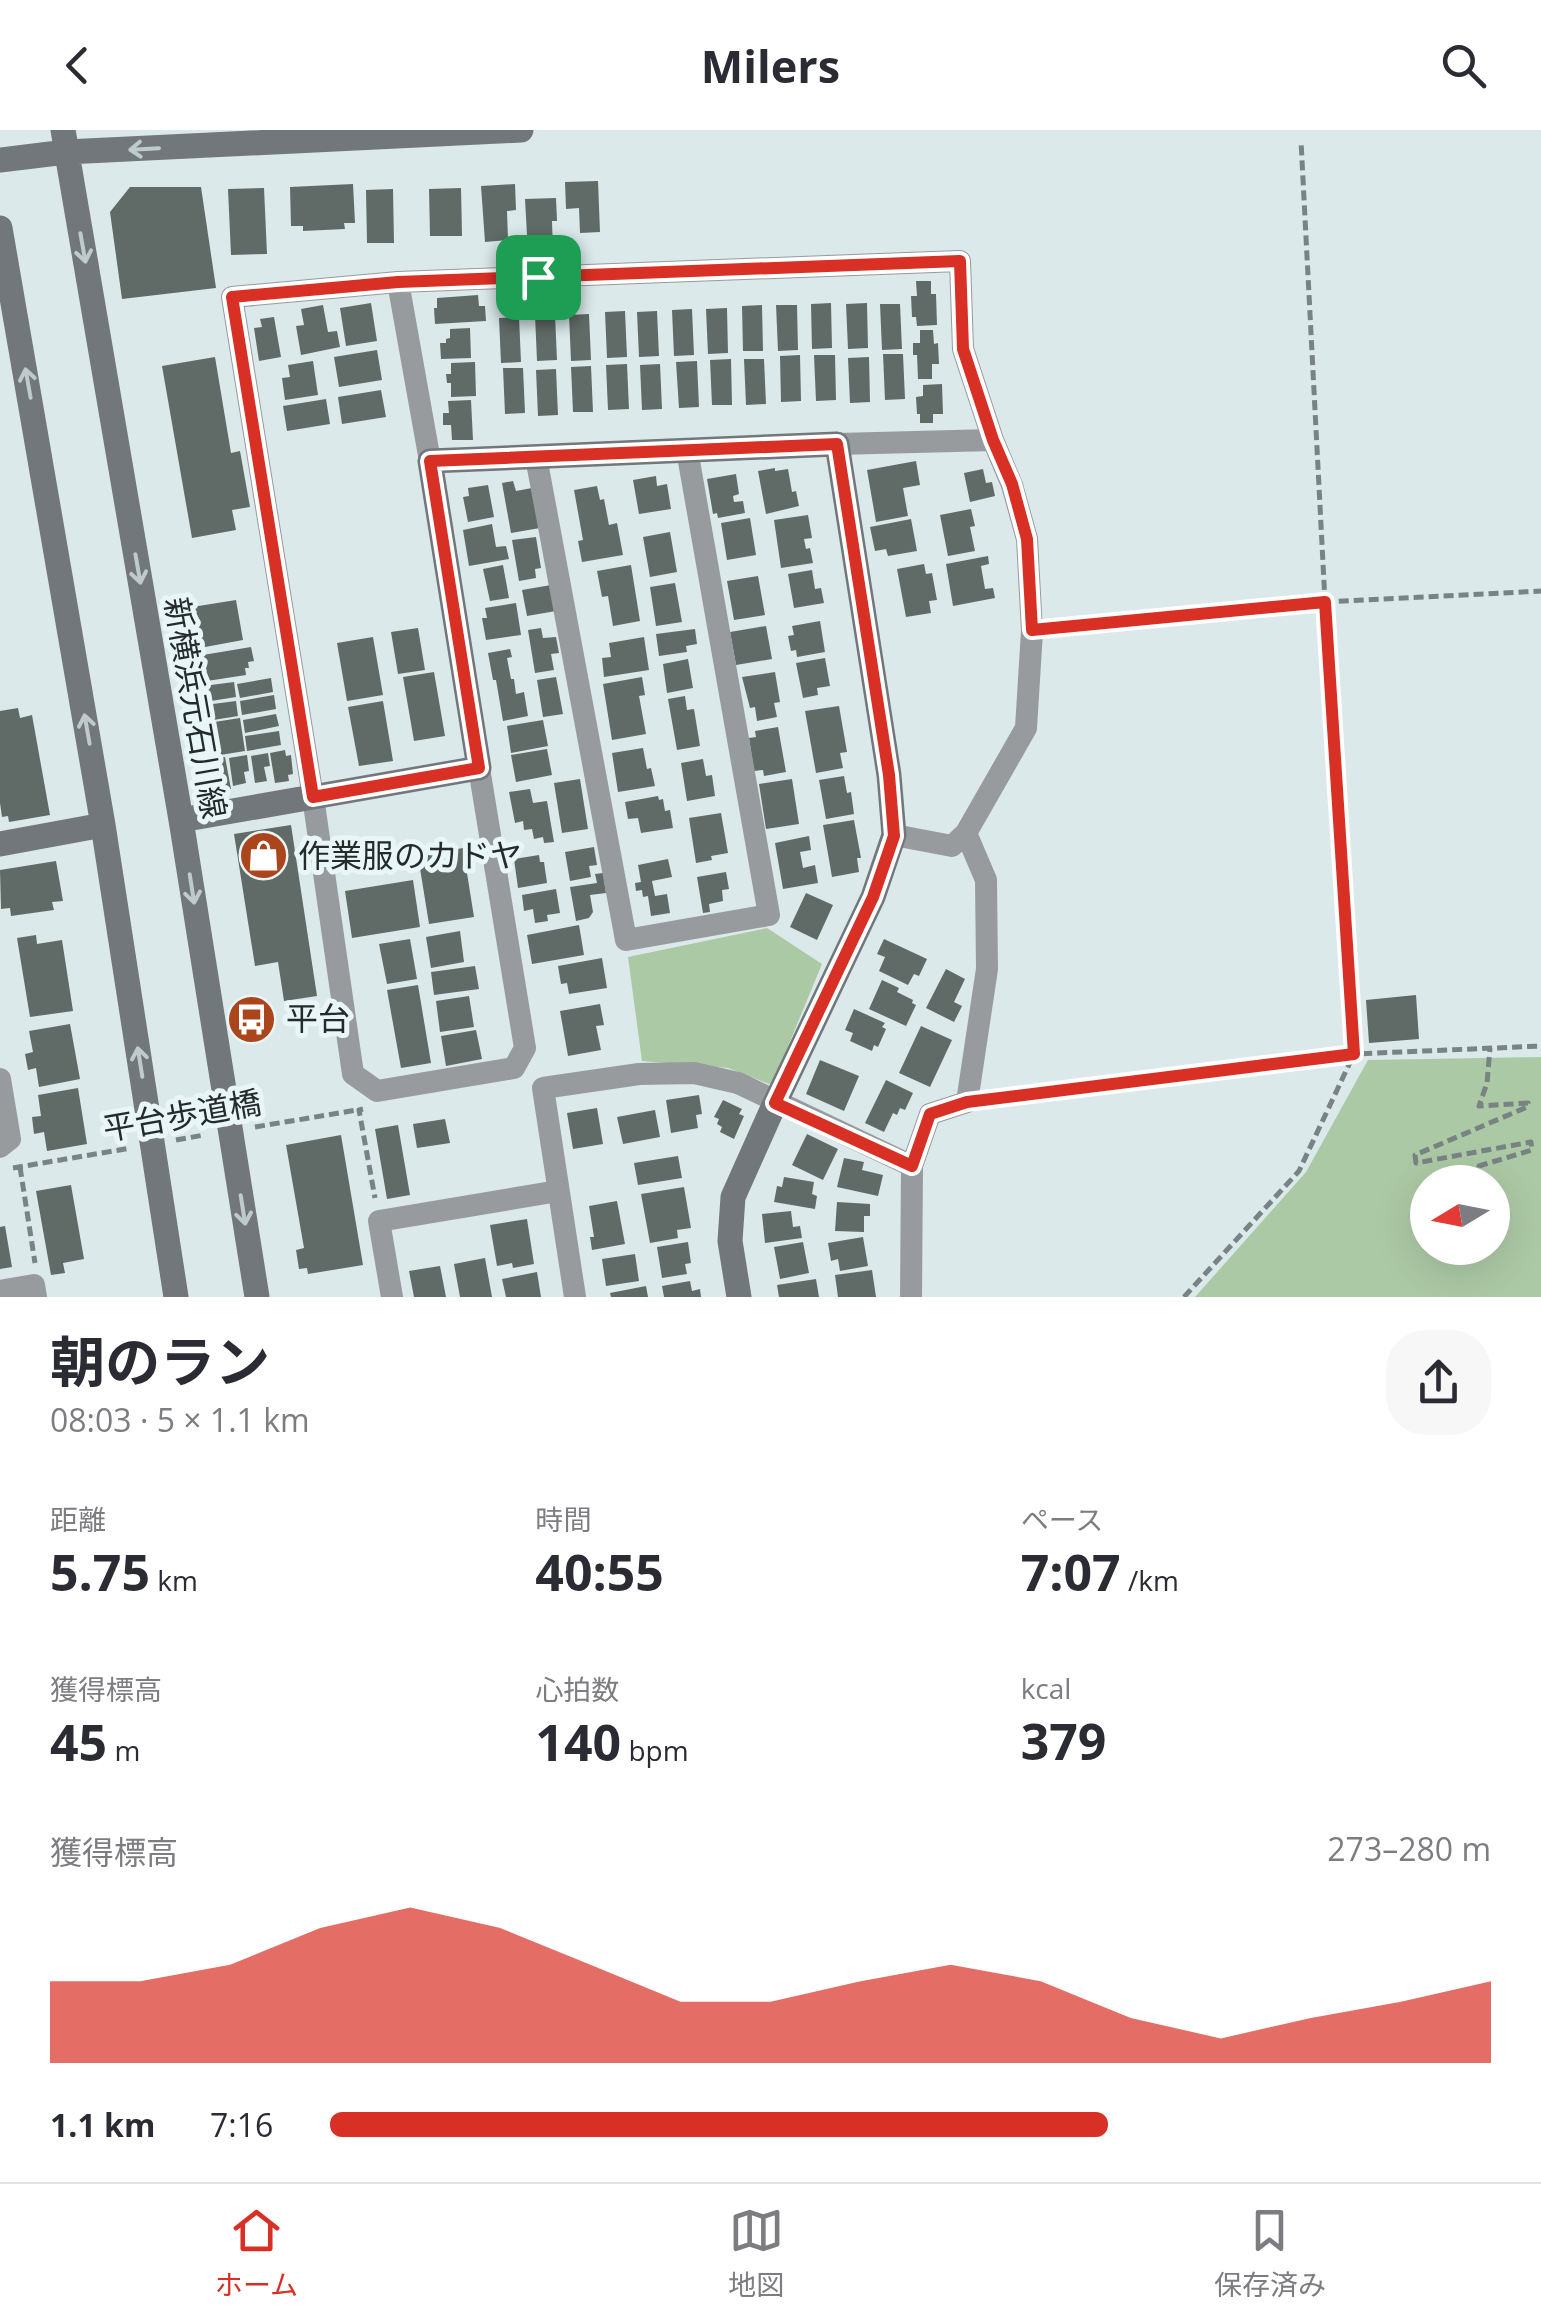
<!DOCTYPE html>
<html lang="ja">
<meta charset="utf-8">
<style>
:root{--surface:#fff;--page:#f7f7f7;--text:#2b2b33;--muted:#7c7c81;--line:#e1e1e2;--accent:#d93025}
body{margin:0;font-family:"Open Sans","Noto Sans JP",sans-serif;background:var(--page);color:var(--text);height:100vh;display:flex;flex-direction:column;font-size:38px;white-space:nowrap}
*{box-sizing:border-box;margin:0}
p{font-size:32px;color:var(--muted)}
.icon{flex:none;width:55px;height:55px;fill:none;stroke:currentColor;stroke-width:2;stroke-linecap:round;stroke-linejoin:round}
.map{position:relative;height:1167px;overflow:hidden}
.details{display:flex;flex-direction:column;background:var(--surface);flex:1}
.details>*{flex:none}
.needle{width:65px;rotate:260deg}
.controls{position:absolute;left:1410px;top:1035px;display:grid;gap:20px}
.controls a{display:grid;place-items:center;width:100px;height:100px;border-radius:50%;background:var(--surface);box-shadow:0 10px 40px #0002;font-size:50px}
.pin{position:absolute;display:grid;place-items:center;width:85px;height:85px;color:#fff;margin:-42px;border-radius:20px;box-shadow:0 5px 15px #0006}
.round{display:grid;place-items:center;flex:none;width:105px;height:105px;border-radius:40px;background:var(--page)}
.head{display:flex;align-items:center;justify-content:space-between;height:170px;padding:0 50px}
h1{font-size:55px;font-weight:700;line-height:75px}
.metrics{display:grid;grid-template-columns:repeat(3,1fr);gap:15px;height:170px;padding:10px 50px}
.metrics div{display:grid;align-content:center}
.metrics b{font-size:50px;font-weight:700}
.metrics small{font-size:28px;font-weight:400}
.metrics p{font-size:28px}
.chart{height:280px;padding:20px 50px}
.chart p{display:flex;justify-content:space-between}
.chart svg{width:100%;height:180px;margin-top:10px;fill:var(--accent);opacity:.7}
ul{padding:0 50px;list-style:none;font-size:32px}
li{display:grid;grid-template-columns:160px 120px 1fr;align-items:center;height:75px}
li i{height:25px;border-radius:12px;background:var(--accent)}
header{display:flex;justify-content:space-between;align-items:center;height:130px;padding:0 50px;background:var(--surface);font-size:45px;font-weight:700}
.tab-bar{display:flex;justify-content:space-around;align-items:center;height:140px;border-top:2px solid var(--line);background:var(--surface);font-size:28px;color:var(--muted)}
.tab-bar a{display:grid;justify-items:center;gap:5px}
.tab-bar .selected{color:var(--accent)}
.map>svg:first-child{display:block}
.green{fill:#acc9a5;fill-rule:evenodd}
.building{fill:#606b67}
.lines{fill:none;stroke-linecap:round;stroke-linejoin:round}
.path{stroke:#7a8384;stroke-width:5;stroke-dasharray:10 5;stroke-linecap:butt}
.street{stroke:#979b9e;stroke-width:22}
.secondary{stroke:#71777b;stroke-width:25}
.oneway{stroke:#bfcacc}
.route-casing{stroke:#fff;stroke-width:20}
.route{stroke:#d93025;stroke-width:12}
.labels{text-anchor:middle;stroke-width:10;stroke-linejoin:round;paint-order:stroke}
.street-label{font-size:32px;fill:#252a2b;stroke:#e9f6f8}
.poi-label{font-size:32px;fill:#252a2b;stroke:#e9f6f8;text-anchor:start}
</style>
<header><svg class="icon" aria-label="back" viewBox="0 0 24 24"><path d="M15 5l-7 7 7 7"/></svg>Milers<svg class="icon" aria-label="search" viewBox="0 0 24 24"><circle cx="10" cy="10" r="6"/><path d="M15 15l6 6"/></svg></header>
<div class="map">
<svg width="1541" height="1167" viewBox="0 0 1541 1167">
<rect width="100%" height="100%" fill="#dbe9ea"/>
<path class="green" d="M767 798 822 834 772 955 728 938 642 931 628 827Z
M1541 927V1167H1195L1306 1042 1368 930ZM1428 1052H1492V1118H1428Z"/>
<path class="building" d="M598 51 600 102 580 103 579 78 566 79 565 52Z
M353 54 355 93H344L345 99 303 101V96H291L290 57Z
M515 54 516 80 507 81 508 110 485 112 481 56Z
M130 57H201L216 158 122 169 110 82Z
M264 58 267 124 231 125 228 59Z
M461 58 462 106H430L429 59Z
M393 59 394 113H367L366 60Z
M556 68 557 91H552L553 122 528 123 525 69Z
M916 151H931V164H936L937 195 917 196 916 187H912L911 166H917Z
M478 165 479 176H485L486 191 435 194 434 178H437V168Z
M371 173 377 211 346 216 340 178Z
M831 173 832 218 812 219 811 174Z
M867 173 868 218 848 219 846 174Z
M880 174H900L902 219 882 220Z
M323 175 328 202 337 201 340 217 301 225 296 196 304 195 301 179Z
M762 175 763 221H743L742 176Z
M776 175H797L798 220 778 221Z
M727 178 728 223 708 224 706 179Z
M692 179 694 225 674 226 672 180Z
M625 181 627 227 607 228 605 182Z
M657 181 659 226 639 227 637 182Z
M589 184 591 230 571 231 569 185Z
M535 185H555L557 230 537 231Z
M274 187 281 227 259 231 254 198 262 197 260 189Z
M519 187 521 232 501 233 499 188Z
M470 198 471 228 441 229 440 213H446V209L450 208V199Z
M920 200H933L934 214 938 213 939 234H932V249H918L917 225H913V213H920Z
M377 220 382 250 339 257 334 227Z
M883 224H903L905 269 885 270Z
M800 225 801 271 781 272 780 226Z
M814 225H835L836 270 816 271Z
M215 227 231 323 240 321 250 377 232 380 236 400 192 408 162 236Z
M869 227 870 272 850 273 848 228Z
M731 229 732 275H712L710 230Z
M744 229H764L766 274 746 275Z
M313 231 318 265 285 270 282 248 290 247 288 235Z
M697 231 699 277 679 278 676 232Z
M475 232 476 266 451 267V253H447L446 244H451V233Z
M627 234 629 279 608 280 606 235Z
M660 234 662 279 642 280 640 235Z
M591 236 593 282H573L571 237Z
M503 238H523L525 283 505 284Z
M556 239 558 285 538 286 536 240Z
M942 254 943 284H933V293H920V284H917L916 267 923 266V255Z
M381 260 386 287 342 294 338 267Z
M326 269 330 294 287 301 283 276Z
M471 270 473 310H452L451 295H443V283H449L448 271Z
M916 331 920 355 903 358 908 386 876 392 867 340Z
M775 338V341L788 339 792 362 796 361 799 376 766 384 758 341Z
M983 339 986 353 992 352 995 366 970 372 964 343Z
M736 344 739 364 733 366 734 372 743 371 745 383 718 388 717 383 713 384 707 349Z
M656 346 657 356 667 354 671 379 639 384 633 350Z
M513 351 516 361 532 358 540 398 511 403 502 353Z
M488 355 494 387 468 392 463 367 469 366 468 358Z
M597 356 600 370 604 369 609 395 617 393 623 425 582 432 578 411 583 410 574 360Z
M971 379 975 396 970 397 975 421 948 426 940 385Z
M808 385 812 408 804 409 806 419 810 418 813 433 781 438 774 390Z
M750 388 756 425 727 430 721 393Z
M911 389 917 421 888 426 886 419 875 421 870 397Z
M492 394 496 417 506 416 509 429 469 436 463 400Z
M670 402 677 442 650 447 643 407Z
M536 407 541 438 535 439 536 448 519 451 512 410Z
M988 426 989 434 981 436 985 459 993 458 995 468 953 476 946 434Z
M924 434 926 444 932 443 937 470 929 471 931 483 906 487 897 439Z
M503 435 509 468 490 471 483 439Z
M631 435 640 491 613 496 608 466 602 467 597 441Z
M812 440 815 459 821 458 824 473 794 478 788 444Z
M758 446 765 485 734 490 727 451Z
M675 453 682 492 656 496 650 457Z
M551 455 556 481 527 486 522 460Z
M236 470 243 510 194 519 186 478Z
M516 473 521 505 486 510 482 488H487L485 478Z
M820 491 825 522 797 527 796 520 791 521 788 506 794 505 792 496Z
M766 496 772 529 736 535 730 502Z
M418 498 425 540 398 544 391 502Z
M541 498 543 508 556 507 559 523 551 524 554 540 535 543 528 500Z
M695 499 697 514 686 516 687 522 659 526 656 504Z
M373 507 383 565 347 571 337 513Z
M644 507 649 540 604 547 602 528 611 527 609 513Z
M251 517 254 531 248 532 249 538H245L246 545 207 551 203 525Z
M510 519 512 527 507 528 511 549H514L516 564 524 562 528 586 503 591 496 550H493L488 523Z
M825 528 830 556 817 558 818 565 803 568 796 533Z
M688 529 693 558 667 563 663 534Z
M434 542 445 606 414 611 403 547Z
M775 542 780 572 774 573 777 587 757 591 755 577 750 578 742 547Z
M556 547 563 584 543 587 537 550Z
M642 547 645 565 639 566 646 604 612 610 603 554Z
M271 548 273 562 240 568 237 554Z
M234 552 236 567 205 572 203 556Z
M274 565 276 579 242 585 240 571Z
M685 566 687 580 694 579 700 616 677 620 668 569Z
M236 571 238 586 207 591 205 575Z
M383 571 393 631 359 636 348 577Z
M839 576 847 622 840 623 843 638 816 643 805 581Z
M18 578 20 588 32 585 50 685 9 692 8 686 2 687 0 673V581Z
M276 584 279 596 245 603 243 590Z
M240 588 245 621 214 626 208 593Z
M543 590 548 616 511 623 507 596Z
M778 597 786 642 764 646 763 640 754 641 749 608 756 607 755 601Z
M279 601 281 615 247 621 245 606Z
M643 618 647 639 651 638 655 656 618 662 612 623Z
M547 619 552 645 516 652 511 625Z
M285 620 286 626 291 625 293 644 288 645 289 651 275 653 270 623Z
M268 623 270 636 264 637 267 651 255 653 251 626Z
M247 625 249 641 244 642 246 653 233 656 229 628Z
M225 627 231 659 220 660 215 654 211 630Z
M703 629 706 646 712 645 715 666 687 671 681 633Z
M844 646 847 663 851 662 854 684 826 689 819 650Z
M580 649 588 699 562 703 554 653Z
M792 649 799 694 766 699 759 654Z
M530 659 533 673 547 671 554 712 544 713 543 707 534 709 532 699 524 700 523 691 515 693 509 662Z
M658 666 659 670 663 669 665 681 670 680 673 698 641 703 638 688 628 689 625 672Z
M721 683 728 723 711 726 712 730 696 733 689 688Z
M854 690 861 728H857L859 742 832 747 823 695Z
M291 695 317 866 284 871 278 832 255 836 234 704Z
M809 706 811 720 800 722 803 738 815 735 818 753 783 759 775 713Z
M594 717 597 735 589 736 591 747 570 751 565 722Z
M463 718 474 787 429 794 418 726Z
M539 725 540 732H544L547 753 518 758 514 729Z
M668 729 672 747 652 751 655 766 667 764 670 783 651 786 648 766 643 767 642 760 636 761 635 753 641 752 638 735Z
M56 731 63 771 52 772 54 780 11 786 10 778 1 779 0 740Z
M726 742 729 759 722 760 723 771 709 774 710 782 703 783 697 747Z
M603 743 606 763 590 765 593 782 589 788 576 791 570 757 597 753 595 744Z
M413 750 420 797 352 808 345 761Z
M556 759 560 783 547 785 548 791 535 793 533 779 524 781 522 765Z
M806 763 833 775 817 810 790 797Z
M579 795 584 825 532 834 527 805Z
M460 801 464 832 431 838 426 807Z
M36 805 37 814 62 810 73 881 30 887 17 808Z
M410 809 417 849 387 854 379 814Z
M884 809 927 829 919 846 914 844 908 855 879 841 885 827 877 824Z
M602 828 607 858 569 864 567 853 561 854 558 836Z
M475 836 479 859 434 865 431 842Z
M946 839 965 849 954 872 962 876 954 892 926 878Z
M882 850 899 858 897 862 913 870 912 873 916 875 906 896 869 879Z
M418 855 431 933 401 938 387 860Z
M1416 865 1419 909 1369 913 1366 870Z
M469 866 474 897 440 902 436 871Z
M600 874 604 895 596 896 601 920 568 926 560 881Z
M854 879 885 893 882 897 886 899 878 917 874 915 872 921 850 911 853 903 845 900Z
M70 894 80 949 39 957 36 938 28 940 25 924 33 922 29 901Z
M921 896 952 910 930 957 899 943Z
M476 900 482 929 446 936 441 906Z
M820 930 859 946 844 981 806 964Z
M886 950 913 963 905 980 900 978 897 985 893 983 884 1002 865 993Z
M78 958 87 1014 47 1021 44 1002 34 1004 32 987 41 986 38 965Z
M699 965 702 984 696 985 698 998 671 1003 666 970Z
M723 970 742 979 739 984 744 986 734 1009 720 1002 722 997 717 994 719 989 714 987Z
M597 978 603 1014 573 1019 567 983Z
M655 980 660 1007 623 1014 617 987Z
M445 989 450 1013 417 1018 413 994Z
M398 995 410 1065 387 1069 375 999Z
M807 1004 838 1019 823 1050 792 1035Z
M341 1005 363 1135 308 1144 307 1138 299 1139 296 1120 304 1118 286 1015Z
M678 1026 682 1048 638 1055 634 1033Z
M844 1028 864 1032 862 1040 883 1045 878 1066 837 1057Z
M784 1047 814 1052 812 1064 817 1066 815 1079 774 1072 777 1056 782 1057Z
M71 1055 84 1129 63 1133 65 1143 51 1145 36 1061Z
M684 1057 691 1098 677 1100 678 1108 650 1113 641 1064Z
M617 1071 625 1114 592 1120 590 1107H594L589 1076Z
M837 1072 870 1074V1086H864V1102L835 1101Z
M791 1081 793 1097 800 1096 802 1108 765 1113 762 1084Z
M527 1089 534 1134 513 1138 512 1133 497 1136 490 1095Z
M5 1096 12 1137 0 1139V1097Z
M863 1107 868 1136 840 1141 838 1129 831 1131 828 1113Z
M688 1112 691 1133 685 1134 687 1144 662 1148 657 1117Z
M803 1112 809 1143 780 1149 774 1117Z
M635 1124 639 1151 606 1156 602 1129Z
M485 1128 492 1167H460L454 1134Z
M440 1136 446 1167H414L409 1141Z
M872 1140 876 1167H838L835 1145Z
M537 1142 541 1167H506L502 1149Z
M816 1149 819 1167H779L777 1155Z
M690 1151 692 1161 700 1159 701 1167H664L662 1156Z
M646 1156 648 1167H611L610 1163Z"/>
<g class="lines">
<path class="path" d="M1055 498 1325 472 1541 461
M990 969 1354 924 1541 916
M363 979 359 980 375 1068
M255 997 357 980
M176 1010 204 1005
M20 1037 35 1133
M13 1038 131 1018
M1481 1052 1479 1036 1532 1020 1531 1012 1416 1033 1415 1025 1527 977 1528 973 1479 976 1487 953 1490 918
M1184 1167 1299 1041 1354 924 1325 472 1301 11"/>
<path class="street" d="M398 152 430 331
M837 314 993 310
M536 327 626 810 769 785 687 320
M479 638 525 918 514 938 377 961 353 944 313 667 232 167 398 152 960 131 963 219 993 310 1012 355 1027 409 1032 501 1026 598 966 703 952 716 894 705
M0 949 10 1009 0 1017
M912 1036 930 984 967 972 987 839 986 750 966 703
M0 1161 34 1155 36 1167
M392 1167 379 1091 558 1061
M575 1167 543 958 639 944 694 943 738 953 912 1036 911 1167"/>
<path class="secondary" d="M63 0 181 690 257 1167
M0 30 66 22 521 0
M0 98 103 695 176 1167
M181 690 479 638 430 331 837 314 889 645 894 705 873 767 775 973 733 1067 730 1111 739 1167
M0 714 103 695"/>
</g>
<defs><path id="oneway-shaft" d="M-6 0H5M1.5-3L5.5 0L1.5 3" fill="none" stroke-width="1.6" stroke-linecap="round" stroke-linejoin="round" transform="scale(2.5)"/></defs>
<g class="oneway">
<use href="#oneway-shaft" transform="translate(144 19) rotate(177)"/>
<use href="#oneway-shaft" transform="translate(83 118) rotate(80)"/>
<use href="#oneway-shaft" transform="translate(28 253) rotate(-100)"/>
<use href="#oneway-shaft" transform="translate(138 439) rotate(80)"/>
<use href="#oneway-shaft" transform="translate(87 599) rotate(-100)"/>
<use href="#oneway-shaft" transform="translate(192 759) rotate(81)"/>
<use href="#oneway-shaft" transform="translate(140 932) rotate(-99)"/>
<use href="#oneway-shaft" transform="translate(243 1080) rotate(81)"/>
</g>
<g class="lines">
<defs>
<path id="route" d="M960 131 963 219 993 310 1012 354 1027 409 1032 500 1325 472 1354 924 967 972 930 984 912 1036 775 973 873 767 894 706 889 645 837 314 430 331 479 638 313 667 232 167 398 152Z"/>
</defs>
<use href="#route" class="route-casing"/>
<use href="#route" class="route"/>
</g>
<defs>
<symbol id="shop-disc" viewBox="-11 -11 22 22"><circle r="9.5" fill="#ab461c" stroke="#e9f6f8"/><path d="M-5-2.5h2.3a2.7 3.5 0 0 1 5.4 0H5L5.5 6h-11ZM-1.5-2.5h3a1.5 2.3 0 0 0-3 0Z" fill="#fff"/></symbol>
<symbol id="bus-disc" viewBox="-11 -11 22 22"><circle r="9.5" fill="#ab461c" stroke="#e9f6f8"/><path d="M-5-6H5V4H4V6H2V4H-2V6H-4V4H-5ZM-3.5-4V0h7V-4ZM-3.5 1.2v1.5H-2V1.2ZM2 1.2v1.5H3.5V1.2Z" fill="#fff"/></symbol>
</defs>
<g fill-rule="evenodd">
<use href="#shop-disc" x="236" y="698" width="55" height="55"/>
<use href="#bus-disc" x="224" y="862" width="55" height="55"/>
</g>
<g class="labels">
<g class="street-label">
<text transform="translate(195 578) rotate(80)" y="11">新横浜元石川線</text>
<text transform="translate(182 986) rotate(-10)" y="11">平台歩道橋</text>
</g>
<g class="poi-label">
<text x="298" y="737">作業服のカドヤ</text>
<text x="286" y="900">平台</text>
</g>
</g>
</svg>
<div class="controls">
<a><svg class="needle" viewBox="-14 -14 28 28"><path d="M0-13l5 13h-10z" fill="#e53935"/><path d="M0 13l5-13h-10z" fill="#7c7c81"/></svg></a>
</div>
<div class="pin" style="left:538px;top:147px;background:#1e9e55"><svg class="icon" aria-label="arrive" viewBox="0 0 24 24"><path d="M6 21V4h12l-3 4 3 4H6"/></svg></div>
</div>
<section class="details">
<div class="head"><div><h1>朝のラン</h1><p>08:03 · 5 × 1.1 km</p></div><a class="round"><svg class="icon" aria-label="share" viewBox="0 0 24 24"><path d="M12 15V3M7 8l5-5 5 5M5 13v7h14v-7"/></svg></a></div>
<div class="metrics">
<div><p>距離</p><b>5.75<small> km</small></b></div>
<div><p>時間</p><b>40:55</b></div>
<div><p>ペース</p><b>7:07<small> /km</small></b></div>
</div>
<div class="metrics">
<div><p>獲得標高</p><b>45<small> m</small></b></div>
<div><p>心拍数</p><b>140<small> bpm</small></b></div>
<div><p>kcal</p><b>379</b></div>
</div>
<div class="chart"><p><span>獲得標高</span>273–280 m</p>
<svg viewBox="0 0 160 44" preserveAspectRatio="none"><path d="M0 44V24L10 24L20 20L30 11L40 6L50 11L60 20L70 29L80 29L90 24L100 20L110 24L120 33L130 38L140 33L150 29L160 24V44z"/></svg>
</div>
<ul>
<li><b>1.1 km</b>7:16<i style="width:67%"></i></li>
</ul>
</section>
<nav class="tab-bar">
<a class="selected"><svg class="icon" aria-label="home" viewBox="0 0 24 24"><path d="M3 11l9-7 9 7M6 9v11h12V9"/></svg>ホーム</a>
<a><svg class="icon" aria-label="map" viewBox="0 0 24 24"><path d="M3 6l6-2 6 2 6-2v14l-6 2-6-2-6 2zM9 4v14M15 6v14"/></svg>地図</a>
<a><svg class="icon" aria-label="saved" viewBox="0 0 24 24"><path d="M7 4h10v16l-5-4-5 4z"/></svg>保存済み</a>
</nav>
